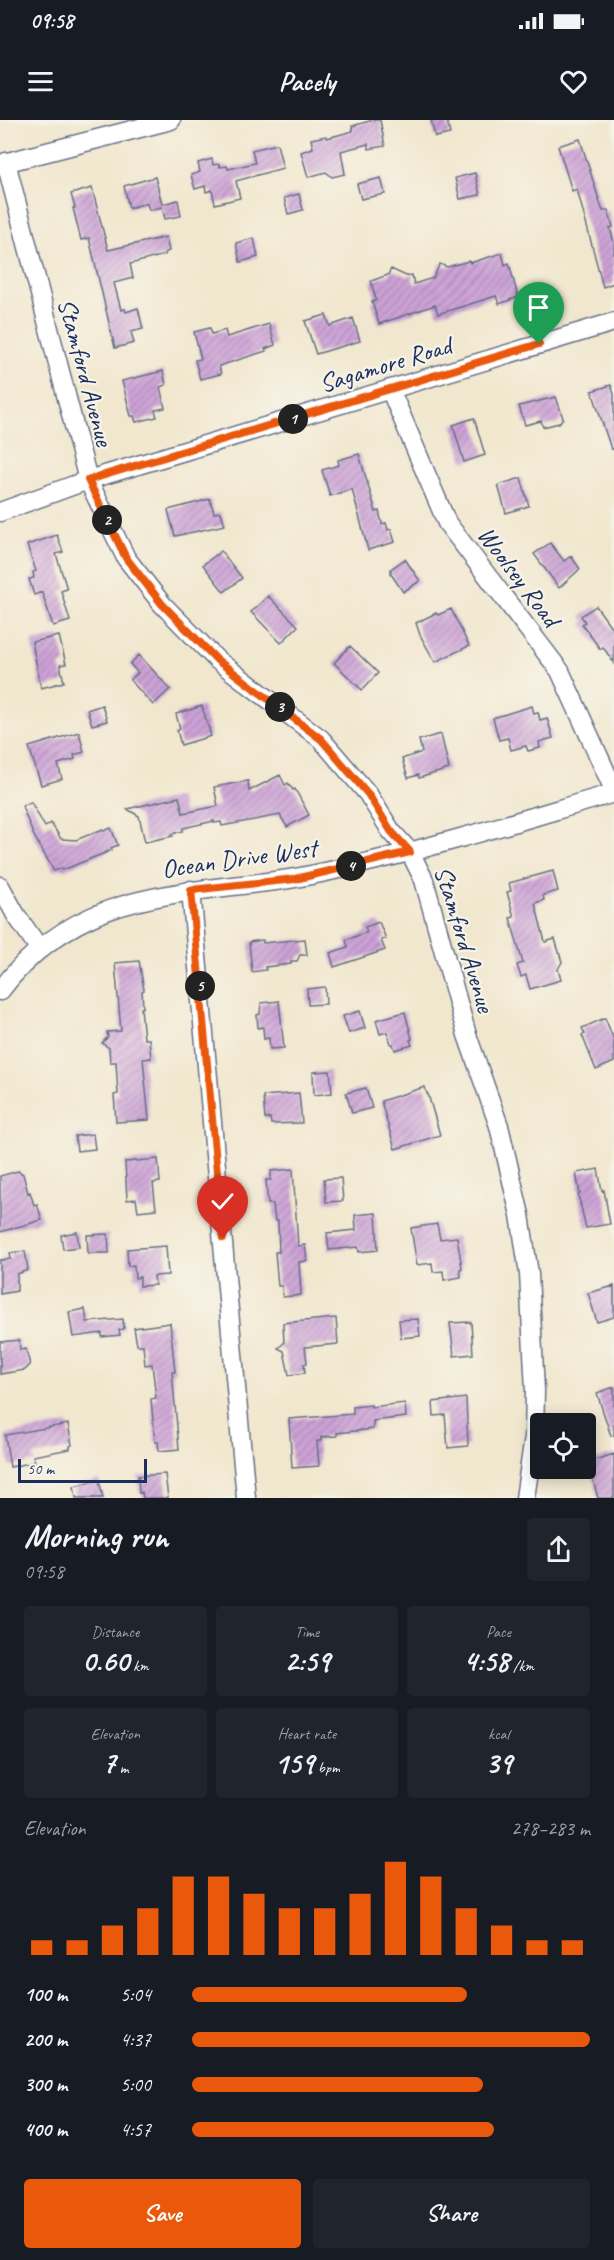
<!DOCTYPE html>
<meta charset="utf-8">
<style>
:root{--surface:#171b24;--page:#20242c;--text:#f1f3f6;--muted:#9ea1a6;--accent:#ea580c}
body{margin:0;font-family:Caveat,sans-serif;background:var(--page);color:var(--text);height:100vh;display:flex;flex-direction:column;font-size:22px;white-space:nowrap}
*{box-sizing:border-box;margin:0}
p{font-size:20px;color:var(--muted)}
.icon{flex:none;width:33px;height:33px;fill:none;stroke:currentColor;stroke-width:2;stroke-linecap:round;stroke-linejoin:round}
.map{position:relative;height:1378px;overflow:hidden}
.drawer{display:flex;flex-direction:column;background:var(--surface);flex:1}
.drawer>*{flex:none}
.controls{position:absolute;left:530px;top:1293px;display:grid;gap:12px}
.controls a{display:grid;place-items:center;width:66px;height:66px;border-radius:6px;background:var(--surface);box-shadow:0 3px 15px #0003;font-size:30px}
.scale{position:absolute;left:18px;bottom:15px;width:129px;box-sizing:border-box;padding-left:6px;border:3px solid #1b2f5e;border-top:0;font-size:16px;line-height:21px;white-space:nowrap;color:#1b2f5e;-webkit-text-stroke:4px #f7f3e8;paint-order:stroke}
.pin{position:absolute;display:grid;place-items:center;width:51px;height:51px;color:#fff;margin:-62px -26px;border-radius:50% 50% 50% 0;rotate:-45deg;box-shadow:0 0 6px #0007}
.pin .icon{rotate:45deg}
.km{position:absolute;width:30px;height:30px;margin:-15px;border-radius:50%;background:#222;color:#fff;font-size:16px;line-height:30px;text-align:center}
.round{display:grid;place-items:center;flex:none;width:63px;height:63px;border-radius:6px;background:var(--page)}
.summary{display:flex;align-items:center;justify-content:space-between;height:102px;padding:0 24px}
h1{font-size:33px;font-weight:700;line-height:45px}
.stats{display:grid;grid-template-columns:repeat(3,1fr);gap:9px;height:102px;padding:6px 24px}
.stats div{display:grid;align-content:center;border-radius:6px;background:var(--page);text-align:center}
.stats b{font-size:30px;font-weight:700}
.stats small{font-size:16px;font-weight:400}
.stats p{font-size:16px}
.chart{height:168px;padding:12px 24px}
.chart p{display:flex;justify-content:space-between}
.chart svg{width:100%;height:108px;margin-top:6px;stroke:var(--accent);stroke-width:6}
.cta{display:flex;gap:12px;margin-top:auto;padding:12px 24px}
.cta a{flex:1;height:69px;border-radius:6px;background:var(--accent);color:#fff;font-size:24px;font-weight:700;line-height:69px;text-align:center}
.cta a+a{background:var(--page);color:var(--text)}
ul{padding:0 24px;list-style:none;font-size:20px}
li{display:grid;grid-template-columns:96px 72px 1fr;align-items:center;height:45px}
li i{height:15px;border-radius:8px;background:var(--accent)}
.status{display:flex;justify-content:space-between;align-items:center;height:42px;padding:0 30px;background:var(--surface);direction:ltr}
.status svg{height:16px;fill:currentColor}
header{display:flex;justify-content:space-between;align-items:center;height:78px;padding:0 24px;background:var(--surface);font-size:27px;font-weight:700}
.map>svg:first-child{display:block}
.building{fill:url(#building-hatch)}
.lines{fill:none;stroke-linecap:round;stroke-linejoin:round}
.street-casing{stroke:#666f85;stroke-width:21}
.street{stroke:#fff;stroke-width:18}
.route-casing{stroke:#fff;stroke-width:12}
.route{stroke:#ea580c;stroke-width:8}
.labels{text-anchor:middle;stroke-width:4.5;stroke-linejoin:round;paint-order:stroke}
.street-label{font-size:26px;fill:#1b2f5e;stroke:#f7f3e8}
</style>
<div class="status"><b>09:58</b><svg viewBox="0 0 49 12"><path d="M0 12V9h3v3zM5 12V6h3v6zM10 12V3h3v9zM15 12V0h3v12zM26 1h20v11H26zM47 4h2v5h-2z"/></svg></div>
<header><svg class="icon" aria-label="menu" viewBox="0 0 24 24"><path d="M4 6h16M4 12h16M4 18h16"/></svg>Pacely<svg class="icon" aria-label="heart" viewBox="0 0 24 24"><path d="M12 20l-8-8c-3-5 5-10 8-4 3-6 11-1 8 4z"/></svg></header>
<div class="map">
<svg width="614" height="1378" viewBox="0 0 614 1378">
<defs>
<pattern id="building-hatch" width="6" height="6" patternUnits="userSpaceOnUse" patternTransform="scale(1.5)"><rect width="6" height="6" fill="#cda3d7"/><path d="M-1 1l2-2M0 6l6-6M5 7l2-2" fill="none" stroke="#a685b2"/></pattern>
</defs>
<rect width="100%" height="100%" fill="#f7f3e8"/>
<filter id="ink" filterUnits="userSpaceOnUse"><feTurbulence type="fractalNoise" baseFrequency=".0167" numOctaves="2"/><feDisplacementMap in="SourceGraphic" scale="12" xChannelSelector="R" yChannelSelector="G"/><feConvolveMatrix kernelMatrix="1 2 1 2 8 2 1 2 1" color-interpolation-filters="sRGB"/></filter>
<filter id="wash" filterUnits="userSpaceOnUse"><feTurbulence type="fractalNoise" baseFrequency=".008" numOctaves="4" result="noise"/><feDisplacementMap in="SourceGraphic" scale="24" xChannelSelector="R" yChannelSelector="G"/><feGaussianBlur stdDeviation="1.35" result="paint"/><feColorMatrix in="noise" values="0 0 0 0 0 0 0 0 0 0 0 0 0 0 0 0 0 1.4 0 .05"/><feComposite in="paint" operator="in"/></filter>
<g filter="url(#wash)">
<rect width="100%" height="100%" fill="#f1e7ce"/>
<g id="blocks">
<path class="building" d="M373 0H380L385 26 369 29 368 24 341 31 345 54 332 57 326 52 308 57 301 32 313 28 311 19 326 16 327 18 353 11 352 6Z
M431 0H447L450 14 435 17Z
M580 19 601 86 603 91 608 90 613 107 610 108 614 123V163L603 167 577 69 572 71 558 26Z
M277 24 283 48 236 61 240 78 215 84 212 70 206 72 205 66 195 69 191 55 200 52 198 43 212 39 213 45 219 44 220 47 227 46 228 49 255 43 252 30Z
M475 53 480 75 460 79 455 58Z
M155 57 162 84 178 80 181 96 165 99 162 87 149 90 147 83 129 88 124 66Z
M381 58 385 74 361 79 357 64Z
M92 68 108 130 166 117 169 131 166 132 165 135 130 144 133 158 114 163 121 190 125 189 126 192 138 188 143 209 131 212 134 223 115 228 89 118 81 120 73 88H75L71 74Z
M299 74 303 90 288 94 284 78Z
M254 118 258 137 240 142 236 123Z
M502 133 505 145 509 143 518 177 499 184 496 176 438 194 435 185 379 204 372 182 376 180 371 161 388 155 391 149 406 156 412 155 414 164 433 158 440 144 447 147 469 141 470 143Z
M326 195 330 206 353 198 360 221 316 234 305 201Z
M269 204 275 225 265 229 266 231 219 246 221 254 200 259 195 240 201 239 194 212 210 208 212 214 225 210 227 217Z
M163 251 166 265 160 267 165 288 155 290 157 297 136 302 134 296H131L122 261Z
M611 265 614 274V329H611L592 271Z
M556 277 563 298 559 303 543 307 541 301 525 305 519 286Z
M474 298 485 335 464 342 453 305Z
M359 334 376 392 379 391 382 404 386 403 388 410 391 409 395 422 368 430 352 369 330 376 322 350 339 345 338 340Z
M521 358 529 386 506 393 498 365Z
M210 379 214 393 221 392 225 405 175 416 168 390Z
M57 415 63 432 56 434 67 469 61 471 70 501 53 506 42 472 34 475 29 459 34 458 33 452 36 451 27 425Z
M550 423 564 441 571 436 580 449 559 468 534 434Z
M221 431 242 458 224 472 203 445Z
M405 439 420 461 403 472 391 454V449Z
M268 476 298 506 281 523 251 492Z
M596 486 614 511V543L603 527 600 529 582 504 585 502 581 496Z
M451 489 469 526 435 542 420 515 416 503 436 493 438 495Z
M59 516 66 544 60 545 64 562 41 568 32 522Z
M350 526 378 553 362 570 334 543Z
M139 535 170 569 153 585 130 560 138 553 130 544Z
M102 585 107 601 92 605 87 590Z
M202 586 211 616 181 625 177 610 180 609 176 594Z
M532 586 534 593 538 592 540 600 547 598 553 618 539 622 540 628 528 631 526 626 511 630 508 618 499 620 493 598Z
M79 612 84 632 74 635 75 639 58 644 62 659 41 665 29 627Z
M441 614 449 649 419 658 418 655 408 658 402 639 422 632 419 620Z
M280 655 285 665 288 663 293 670 295 669 309 695 287 707 280 695 222 706 221 702 214 703V701L183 708V711L172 714 173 716 145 722 139 696 127 689 179 677 183 693 218 686 214 667 248 661 249 671Z
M31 682 45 707 51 703 61 719 76 720 103 709 104 711 111 708 118 725 111 728 112 730 63 750 62 748 54 751 33 714 22 686Z
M553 751 558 771 543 775 544 780 535 783 545 822 555 819 562 842 558 849 561 860 530 869 526 855 521 857 517 845 523 843 510 798 514 797 507 772 511 771 509 763Z
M379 802 386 819 381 820 385 830 334 847 330 833 348 827 346 820 367 812 365 807Z
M305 819 307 835H300L297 841H291V844L265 847 266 850 252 852 249 822 263 820V823Z
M139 841 144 870 142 871 143 888H141L144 919H149L151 938 143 939 149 1000 116 1002 114 975 118 974 116 942H110L109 928 102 923 108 917 107 912 121 911 115 843Z
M325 867 326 884 308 885 307 869Z
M279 881 284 928 270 929 269 918 264 919 263 907 258 908 257 895 260 894 261 883Z
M360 891 365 908 349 913 343 896Z
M405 892 412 919 410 920 412 925 395 930 393 924H391L387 912 380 914 376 900Z
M605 898 614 920V942L596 950 582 915 585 914 582 908Z
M330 951 332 973 314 975 313 952Z
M425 967 427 974H428L440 1015 395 1029 381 981Z
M366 968 372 988 352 993 346 973Z
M299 973 302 1003 271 1004 270 998 265 999 263 976Z
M93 1014 95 1029 77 1031 75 1016Z
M158 1039 160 1062 153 1063 156 1089 138 1091 136 1079 127 1080 125 1042Z
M293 1049 298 1126 305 1125 307 1141 299 1142 301 1175 283 1177 282 1166H278L275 1132H279L278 1101H275L273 1084H268L266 1060H271V1051Z
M598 1049 602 1071 604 1070 610 1104 586 1108 578 1074H580L576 1053Z
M18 1051 23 1054 28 1073 30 1072 34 1085 37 1084 42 1100 0 1112V1056Z
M341 1058 343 1081 326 1082 324 1059Z
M376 1093 378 1130 359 1132 358 1127 329 1130 327 1113 356 1110 355 1095Z
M437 1104 440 1119 457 1117 462 1148 460 1149 461 1157 444 1160 443 1151 433 1152 432 1143 417 1145 411 1108Z
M77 1112 79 1127 63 1129 61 1115Z
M108 1114 109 1133H88L87 1115Z
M166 1126 168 1155 154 1156 155 1165 140 1166V1157L135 1158 134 1145 128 1146 127 1129Z
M25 1131 28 1150 17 1154V1171L0 1174V1140L11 1139 10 1133Z
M614 1166V1197L597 1202 588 1173Z
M85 1189 87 1202 123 1199 124 1209 119 1210 120 1215 102 1217V1213L73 1217 69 1192Z
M336 1198 338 1224 305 1227 307 1243 304 1244 305 1253 289 1255 284 1231 278 1228 284 1223 283 1203Z
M418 1199 420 1216 401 1218 399 1200Z
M471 1202 473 1234 454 1236 450 1203Z
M170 1203 175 1252H172L179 1329 159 1331 158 1322H155L151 1279 156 1278 152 1244 145 1245 143 1225H137L134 1208Z
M19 1220 20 1230 26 1229 30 1245 25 1250 0 1254V1222Z
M614 1267V1315L611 1316 597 1273Z
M466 1278 468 1326 448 1328 445 1295 434 1296 433 1282Z
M405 1283 406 1297 373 1301V1309L337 1313V1316L321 1317V1321H317L319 1346 292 1348 289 1299 353 1294V1287L371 1285V1287Z
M68 1304 72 1325 70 1326V1329L33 1336 35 1342 10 1347 5 1315Z
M614 1334V1378H598L588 1342Z
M165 1354 168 1378H143L142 1372 139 1373 138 1356Z
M99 1360 103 1378H76L74 1366Z"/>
</g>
</g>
<g filter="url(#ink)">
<use href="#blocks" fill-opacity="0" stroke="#666f85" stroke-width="1.5"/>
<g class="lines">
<defs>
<path id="street" d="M6 42 88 360 126 438 162 484 217 540 321 619 368 674 391 711 410 732 424 760 467 915 499 1006 520 1095 529 1154 535 1271 534 1317 525 1378
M0 44 171 0
M390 269 447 403 560 551 614 670
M0 392 88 360 614 202
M0 766 16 795 39 828
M191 770 246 1378
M0 871C71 777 161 775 267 762 297 759 327 752 356 745 443 725 528 698 614 673"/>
</defs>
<use href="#street" class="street-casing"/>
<use href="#street" class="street"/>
</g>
</g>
<g class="lines" filter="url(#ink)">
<defs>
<path id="route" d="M223 1118 191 770 295 759 410 732 391 711 368 674 321 619 217 540 162 484 126 438 88 360 539 224"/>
</defs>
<use href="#route" class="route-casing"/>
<use href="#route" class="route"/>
</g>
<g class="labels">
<g class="street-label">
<text transform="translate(385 244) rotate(-17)" y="9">Sagamore Road</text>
<text transform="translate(86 252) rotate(75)" y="9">Stamford Avenue</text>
<text transform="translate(519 456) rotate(53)" y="9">Woolsey Road</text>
<text transform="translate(239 738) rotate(-8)" y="9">Ocean Drive West</text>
<text transform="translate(465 819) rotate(73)" y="9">Stamford Avenue</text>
</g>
</g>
</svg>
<div class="controls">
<a><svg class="icon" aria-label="locate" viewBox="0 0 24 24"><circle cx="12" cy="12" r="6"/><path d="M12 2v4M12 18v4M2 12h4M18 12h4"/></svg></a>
</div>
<div class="scale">50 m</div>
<div class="pin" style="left:539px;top:224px;background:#1e9e55"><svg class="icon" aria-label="arrive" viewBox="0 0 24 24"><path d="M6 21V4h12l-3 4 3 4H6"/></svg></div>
<div class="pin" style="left:223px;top:1118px;background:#d93025"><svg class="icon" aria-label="check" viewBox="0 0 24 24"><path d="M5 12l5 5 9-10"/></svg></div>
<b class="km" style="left:293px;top:299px">1</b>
<b class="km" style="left:107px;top:400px">2</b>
<b class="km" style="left:280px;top:587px">3</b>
<b class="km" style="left:351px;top:746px">4</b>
<b class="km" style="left:200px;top:866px">5</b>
</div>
<section class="drawer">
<div class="summary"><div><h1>Morning run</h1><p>09:58</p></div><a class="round"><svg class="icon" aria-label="share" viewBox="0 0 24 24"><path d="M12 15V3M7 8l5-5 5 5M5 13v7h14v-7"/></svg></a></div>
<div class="stats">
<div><p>Distance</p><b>0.60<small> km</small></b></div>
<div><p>Time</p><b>2:59</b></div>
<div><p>Pace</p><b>4:58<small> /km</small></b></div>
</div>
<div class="stats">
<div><p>Elevation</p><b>7<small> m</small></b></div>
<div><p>Heart rate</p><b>159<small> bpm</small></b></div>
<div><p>kcal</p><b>39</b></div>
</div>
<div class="chart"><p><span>Elevation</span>278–283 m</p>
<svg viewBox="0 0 160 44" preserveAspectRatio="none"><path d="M5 44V38M15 44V38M25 44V32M35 44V25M45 44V12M55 44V12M65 44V19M75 44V25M85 44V25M95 44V19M105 44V6M115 44V12M125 44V25M135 44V32M145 44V38M155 44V38"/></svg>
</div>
<ul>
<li><b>100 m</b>5:04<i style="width:69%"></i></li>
<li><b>200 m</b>4:37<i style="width:100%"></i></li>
<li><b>300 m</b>5:00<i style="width:73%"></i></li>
<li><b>400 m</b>4:57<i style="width:76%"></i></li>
</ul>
<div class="cta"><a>Save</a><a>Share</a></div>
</section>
